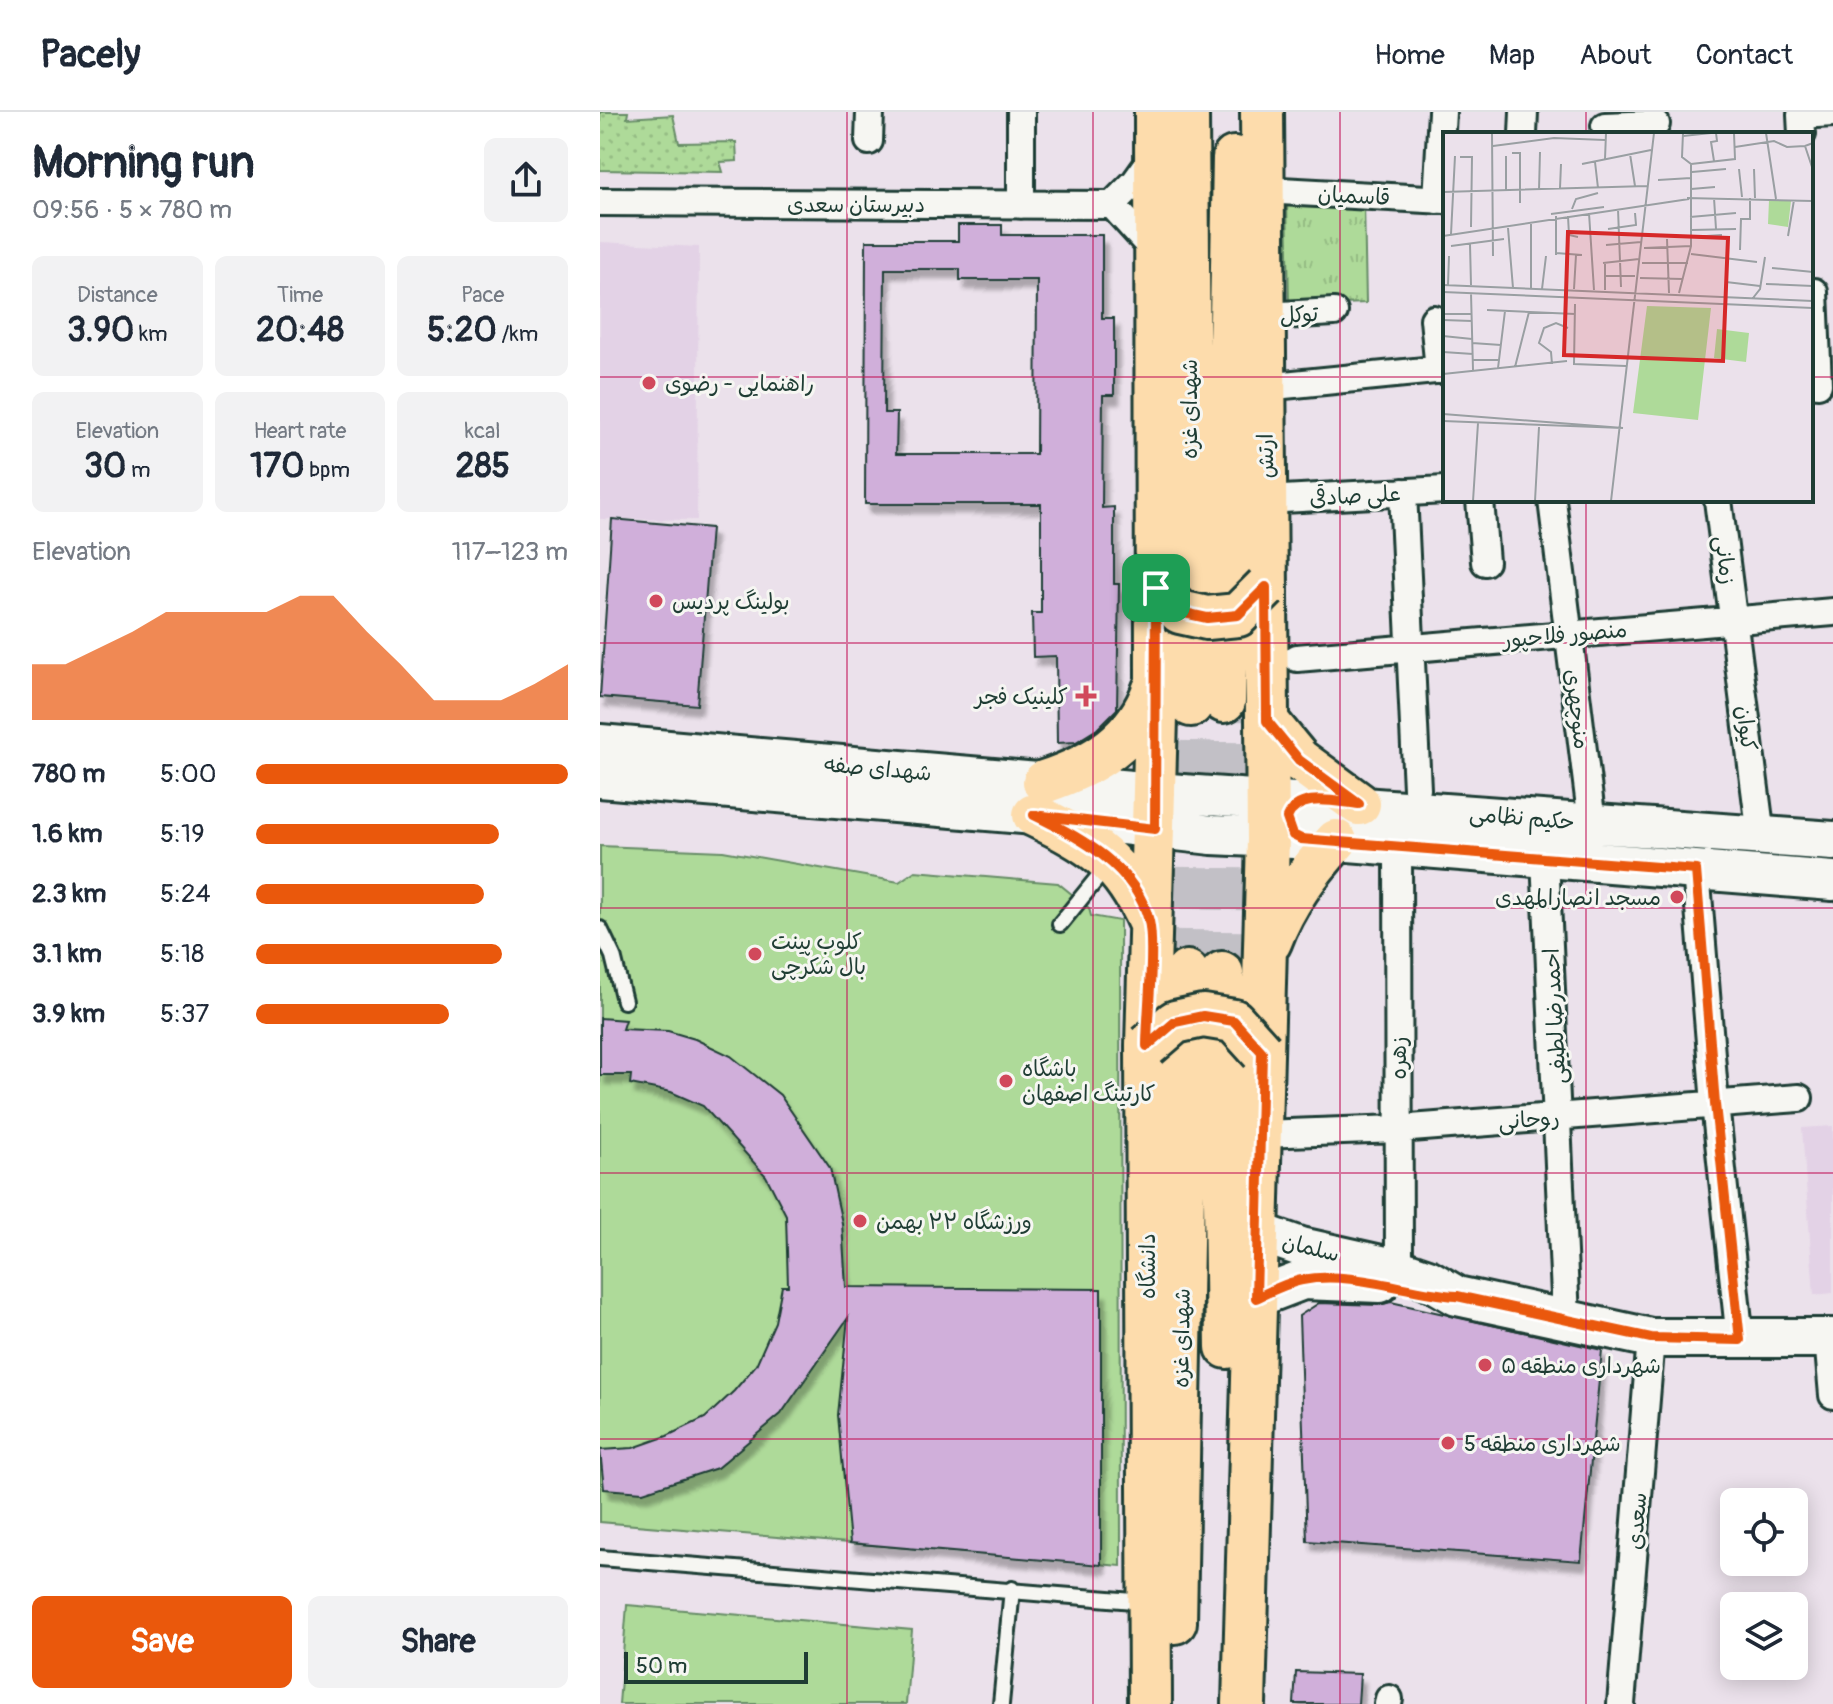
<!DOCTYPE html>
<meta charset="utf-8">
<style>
:root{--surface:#fff;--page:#f2f2f3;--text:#1f2937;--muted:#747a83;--line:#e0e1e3;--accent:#ea580c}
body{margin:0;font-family:Pangolin,"Playpen Sans Arabic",sans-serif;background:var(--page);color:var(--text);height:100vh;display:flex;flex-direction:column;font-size:30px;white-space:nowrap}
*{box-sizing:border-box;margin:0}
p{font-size:26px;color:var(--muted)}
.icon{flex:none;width:44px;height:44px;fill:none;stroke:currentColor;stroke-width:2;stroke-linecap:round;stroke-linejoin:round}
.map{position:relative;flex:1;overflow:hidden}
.details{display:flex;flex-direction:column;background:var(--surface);width:600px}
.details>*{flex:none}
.controls{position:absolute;left:1120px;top:1376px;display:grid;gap:16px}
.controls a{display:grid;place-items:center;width:88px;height:88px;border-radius:12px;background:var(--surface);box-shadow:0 4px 20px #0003;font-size:40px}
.scale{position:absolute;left:24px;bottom:20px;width:184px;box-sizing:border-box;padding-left:8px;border:4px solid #1f3d34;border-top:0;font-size:22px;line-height:28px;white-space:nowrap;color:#1f3d34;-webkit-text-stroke:6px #f6f6f2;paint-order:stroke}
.pin{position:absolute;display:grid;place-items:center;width:68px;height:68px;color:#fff;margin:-34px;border-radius:16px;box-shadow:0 4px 12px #0006}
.round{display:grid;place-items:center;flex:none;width:84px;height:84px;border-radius:12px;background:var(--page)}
.headline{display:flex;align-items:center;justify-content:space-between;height:136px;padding:0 32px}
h1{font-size:44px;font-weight:700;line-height:60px}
.stats{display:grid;grid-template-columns:repeat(3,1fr);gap:12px;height:136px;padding:8px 32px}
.stats div{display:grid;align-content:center;border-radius:12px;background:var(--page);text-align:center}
.stats b{font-size:34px;font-weight:700}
.stats small{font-size:22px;font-weight:400}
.stats p{font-size:22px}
.chart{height:224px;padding:16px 32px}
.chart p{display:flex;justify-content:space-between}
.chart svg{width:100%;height:144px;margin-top:8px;fill:var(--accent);opacity:.7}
.cta{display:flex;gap:16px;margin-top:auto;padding:16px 32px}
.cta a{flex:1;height:92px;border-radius:12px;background:var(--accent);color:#fff;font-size:32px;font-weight:700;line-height:92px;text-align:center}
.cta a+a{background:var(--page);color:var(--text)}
ul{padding:0 32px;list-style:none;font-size:26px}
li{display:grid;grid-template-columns:128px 96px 1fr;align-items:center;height:60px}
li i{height:20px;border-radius:10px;background:var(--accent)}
header{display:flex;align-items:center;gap:48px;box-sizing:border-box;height:112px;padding:0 40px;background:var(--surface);border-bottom:2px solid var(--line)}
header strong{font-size:38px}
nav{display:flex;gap:44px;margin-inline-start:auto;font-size:28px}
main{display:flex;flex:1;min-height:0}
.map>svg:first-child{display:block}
.built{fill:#e3d2e6}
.grass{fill:url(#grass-dots);stroke:#668c66;stroke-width:2}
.park{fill:url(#park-tufts);stroke:#668c66;stroke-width:2}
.pitch{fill:#aeda99;stroke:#668c66;stroke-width:2}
.building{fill:#d0afda;stroke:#1f3d34;stroke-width:2;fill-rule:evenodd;filter:url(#shadow)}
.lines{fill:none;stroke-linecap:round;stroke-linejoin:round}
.primary-tunnel{stroke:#c2c0c6;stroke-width:42;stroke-dasharray:42 21;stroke-linecap:butt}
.lane-casing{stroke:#1f3d34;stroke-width:20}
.street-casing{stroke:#1f3d34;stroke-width:32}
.secondary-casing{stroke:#1f3d34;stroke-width:44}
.primary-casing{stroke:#1f3d34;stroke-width:48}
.lane{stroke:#f6f6f2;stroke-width:14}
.street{stroke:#f6f6f2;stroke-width:26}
.secondary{stroke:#f6f6f2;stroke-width:38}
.primary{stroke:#fddcac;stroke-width:42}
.primary-bridge-casing{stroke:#1f3d34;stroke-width:48;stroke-linecap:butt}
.primary-bridge{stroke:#fddcac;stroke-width:42}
.route-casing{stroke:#fff;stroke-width:16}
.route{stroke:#ea580c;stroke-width:10}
.grid{fill:none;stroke:#c2185b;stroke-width:2;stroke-opacity:0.55}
.poi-dot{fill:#d1495b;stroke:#f6f6f2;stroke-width:3}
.labels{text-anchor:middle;stroke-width:6;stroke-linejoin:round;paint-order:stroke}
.street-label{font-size:22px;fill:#1f3d34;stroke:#f6f6f2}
.poi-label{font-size:22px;fill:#1f3d34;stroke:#f6f6f2;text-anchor:start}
.inset-road{fill:none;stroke:#999fa2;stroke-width:2}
.view{fill:#d62828;fill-opacity:0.15;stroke:#d62828;stroke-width:4}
.inset-edge{fill:none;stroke:#1f3d34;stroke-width:4}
</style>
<header>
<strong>Pacely</strong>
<nav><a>Home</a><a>Map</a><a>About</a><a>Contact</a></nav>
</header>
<main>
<section class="details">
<div class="headline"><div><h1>Morning run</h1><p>09:56 · 5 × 780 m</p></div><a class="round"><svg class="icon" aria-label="share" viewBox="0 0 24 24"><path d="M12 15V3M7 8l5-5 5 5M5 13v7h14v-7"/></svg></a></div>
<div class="stats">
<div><p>Distance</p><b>3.90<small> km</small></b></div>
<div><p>Time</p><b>20:48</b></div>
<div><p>Pace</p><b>5:20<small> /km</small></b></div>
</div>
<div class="stats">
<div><p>Elevation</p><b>30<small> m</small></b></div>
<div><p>Heart rate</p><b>170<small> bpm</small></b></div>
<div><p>kcal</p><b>285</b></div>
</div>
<div class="chart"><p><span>Elevation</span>117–123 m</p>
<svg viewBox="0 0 160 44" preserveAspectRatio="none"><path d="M0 44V27L10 27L20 22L30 17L40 11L50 11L60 11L70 11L80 6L90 6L100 17L110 27L120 38L130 38L140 38L150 33L160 27V44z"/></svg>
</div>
<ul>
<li><b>780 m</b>5:00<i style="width:100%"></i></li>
<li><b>1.6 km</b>5:19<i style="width:78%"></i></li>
<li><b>2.3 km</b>5:24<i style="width:73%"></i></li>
<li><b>3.1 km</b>5:18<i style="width:79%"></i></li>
<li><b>3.9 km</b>5:37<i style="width:62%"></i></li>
</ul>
<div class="cta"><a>Save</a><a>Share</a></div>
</section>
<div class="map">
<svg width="1233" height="1592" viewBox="0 0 1233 1592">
<defs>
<pattern id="grass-dots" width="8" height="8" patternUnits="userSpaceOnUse" patternTransform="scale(2)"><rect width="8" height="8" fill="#aeda99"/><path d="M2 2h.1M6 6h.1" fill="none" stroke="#95bc84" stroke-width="1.8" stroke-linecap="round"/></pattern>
<pattern id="park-tufts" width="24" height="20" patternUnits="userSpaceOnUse" patternTransform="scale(2)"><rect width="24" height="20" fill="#aeda99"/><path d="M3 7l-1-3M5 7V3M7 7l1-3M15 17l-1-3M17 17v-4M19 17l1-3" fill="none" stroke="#95bc84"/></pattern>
<filter id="shadow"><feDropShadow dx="5" dy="9" stdDeviation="2" flood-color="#0004"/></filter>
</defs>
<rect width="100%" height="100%" fill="#ebe1eb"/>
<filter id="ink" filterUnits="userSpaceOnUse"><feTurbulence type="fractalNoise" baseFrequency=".0125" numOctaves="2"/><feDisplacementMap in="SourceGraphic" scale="16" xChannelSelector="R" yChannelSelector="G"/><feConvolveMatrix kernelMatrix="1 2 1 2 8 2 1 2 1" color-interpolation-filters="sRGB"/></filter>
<g filter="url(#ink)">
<path class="built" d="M0 130 99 135 97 408 0 407Z
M1233 1014V1181L1214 1183 1202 1016Z"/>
<path class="grass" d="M0 0H28L27 6 73 3 79 31 136 30 137 49 120 50 123 60 0 58Z"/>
<path class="park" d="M687 86 764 89 766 191 689 194Z"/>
<path class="pitch" d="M0 734 123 739 299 770 315 759 458 771 489 796 491 804 520 809 521 1454 0 1410Z
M27 1493 312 1518 306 1592H19Z"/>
<path class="building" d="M358 113H402V123H502V206H514V283H503L502 396 514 395V472H519L517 597 497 617 476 630 457 631 456 544 433 545 432 501H441V392H265L266 129H358ZM285 157H360V168H437L436 342H296L297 301H284Z
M12 407 111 416 97 593 0 585Z
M0 906 25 908 22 917 68 919 95 927 131 944 180 983 230 1056 242 1111 246 1175 501 1177V1453L250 1431 238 1303 248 1206 181 1302 117 1356 43 1380 4 1377 0 1338 33 1336 67 1324 105 1306 134 1279 156 1253 175 1210 182 1174H188L186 1103 166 1064 103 994 71 980 30 972 31 963H0Z
M791 1190 1002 1238 981 1449 707 1429 699 1204 719 1191 779 1193Z
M696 1560 760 1562 758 1592H694Z"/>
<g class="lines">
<path class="primary-tunnel" d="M587 860 591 593
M622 861 624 589"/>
<defs>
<path id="lane" d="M460 812 508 753
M0 817 13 844 24 889
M0 1446 546 1490
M401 1592 412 1477"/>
<path id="street" d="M421 0V93
M1005 14 1056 12
M923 22 924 0
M1202 22 1201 3 1233 1
M269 29 270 0
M662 78 845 88
M837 88 842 0
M0 90 512 93
M512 93 535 70 555 42
M512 93 555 140
M1214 180 1218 272
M664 204 734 200
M834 207 839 258
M664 275 845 257
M803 380 817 677
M665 388 845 378
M880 388 885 450
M952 388 992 711
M1118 388 1161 724
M697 546 1233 500
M798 734 799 1157
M945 746 966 1206
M1096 758 1115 992 1140 1228
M660 1022 798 1017 1199 986
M1228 1226 1233 1283
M788 1592 789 1587
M1021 1592 1051 1226"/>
<path id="secondary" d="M0 632 555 680 1233 729
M0 666 434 703 612 723 736 729 1233 769
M658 1120 701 1135 799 1157 828 1167 857 1184 1051 1226H1233
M656 1186 703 1168 780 1171"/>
<path id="primary" d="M587 0 591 593
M624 589 634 46
M667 609 699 648 759 692
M444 670C495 653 536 628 554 577
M434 703C492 731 522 749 549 810
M670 830C685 790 708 760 736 729
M622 861 627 1235
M575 1510 587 860
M550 1592 547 934 557 568 556 0
M644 1592 668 727 662 0"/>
</defs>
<use href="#lane" class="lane-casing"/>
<use href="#street" class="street-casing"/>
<use href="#secondary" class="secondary-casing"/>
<use href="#primary" class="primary-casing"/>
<use href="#lane" class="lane"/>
<use href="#street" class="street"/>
<use href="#secondary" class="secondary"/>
<use href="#primary" class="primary"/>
<defs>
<path id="primary-bridge" d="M556 476 580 500 607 506 638 503 666 475
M547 934 575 910 603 904 634 909 662 940"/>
</defs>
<use href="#primary-bridge" class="primary-bridge-casing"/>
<use href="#primary-bridge" class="primary-bridge"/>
</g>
</g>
<g class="lines" filter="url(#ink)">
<defs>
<path id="route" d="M666 475 667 609 699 648 759 692C735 690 698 679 687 706L693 723 701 727 1096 758 1115 992 1140 1228 1051 1226 857 1184C807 1181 752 1158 702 1168 686 1171 671 1179 656 1186L662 940 634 909 603 904 575 910 547 934C547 904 555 835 549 809 536 755 480 725 434 703L555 717 556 476 580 500 607 506 638 503Z"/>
</defs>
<use href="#route" class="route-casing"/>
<use href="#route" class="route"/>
</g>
<path class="grid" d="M247 0V1592M493 0V1592M740 0V1592M986 0V22M0 265H845M1211 265H1233M986 388V1592M0 531H1233M0 796H1233M0 1061H1233M0 1327H1233"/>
<g class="poi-dot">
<circle cx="49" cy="271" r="8"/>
<circle cx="56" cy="489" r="8"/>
<path d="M482 572h8v8h8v8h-8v8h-8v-8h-8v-8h8z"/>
<circle cx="1077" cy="785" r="8"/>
<circle cx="155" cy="842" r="8"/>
<circle cx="406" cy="969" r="8"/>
<circle cx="260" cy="1109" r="8"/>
<circle cx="885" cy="1253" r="8"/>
<circle cx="848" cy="1331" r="8"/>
</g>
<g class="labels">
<g class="street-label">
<text transform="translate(754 83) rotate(3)" y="8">قاسمیان</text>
<text x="256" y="100">دبیرستان سعدی</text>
<text transform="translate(699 202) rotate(-3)" y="8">توکل</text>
<text transform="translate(589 297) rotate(-90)" y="8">شهدای غزه</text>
<text transform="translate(665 344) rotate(-91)" y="8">ارتش</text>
<text transform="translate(755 383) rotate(-3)" y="8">علی صادقی</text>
<text transform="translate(1126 448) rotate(83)" y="8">زمانی</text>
<text transform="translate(965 522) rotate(-5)" y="8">منصور فلاحپور</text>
<text transform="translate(978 597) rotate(83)" y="8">منوچهری</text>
<text transform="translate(1147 616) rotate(83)" y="8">کیوان</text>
<text transform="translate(278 656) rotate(5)" y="8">شهدای صفه</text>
<text transform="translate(922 705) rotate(5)" y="8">حکیم نظامی</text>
<text transform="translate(954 904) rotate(-93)" y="8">احمدرضا لطیفی</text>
<text transform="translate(798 946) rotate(-90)" y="8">زهره</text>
<text transform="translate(929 1007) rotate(-4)" y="8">روحانی</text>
<text transform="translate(711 1135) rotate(14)" y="8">سلمان</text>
<text transform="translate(547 1154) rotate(-90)" y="8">دانشگاه</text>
<text transform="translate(581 1226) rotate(-89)" y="8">شهدای غزه</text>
<text transform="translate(1036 1409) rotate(-85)" y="8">سعدی</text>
</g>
<g class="poi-label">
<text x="65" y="279">راهنمایی - رضوی</text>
<text x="72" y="497">بولینگ پردیس</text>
<text x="468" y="592" text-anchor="end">کلینیک فجر</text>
<text x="1061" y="793" text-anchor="end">مسجد انصارالمهدی</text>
<text x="171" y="837">کلوب پینت<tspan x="171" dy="25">بال شکرچی</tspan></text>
<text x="422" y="964">باشگاه<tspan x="422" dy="25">کارتینگ اصفهان</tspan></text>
<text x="276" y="1117">ورزشگاه ۲۲ بهمن</text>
<text x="901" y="1261">شهرداری منطقه ۵</text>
<text x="864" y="1339">شهرداری منطقه 5</text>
</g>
</g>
<g transform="translate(843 20)">
<rect width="370" height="370" fill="#ebe1eb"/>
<path d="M326 68 348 69 345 95 325 92ZM204 174 268 176 255 288 190 281ZM274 197 306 201 303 230 271 226Z" fill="#aeda99"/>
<path class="inset-road" d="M49 1 50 124M323 1 333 67M240 4 268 1M50 14 111 6 162 8M362 14 370 38M292 15 331 9 344 15 362 14 370 11 369 1M69 21H77V71M187 22 192 54M17 25H29L28 95M162 27 163 1M271 29 268 10 274 9 273 1M152 30 155 56M139 32 208 18M248 32 292 27 291 1M296 37 299 65M311 37 312 66M249 40 283 37M215 48 248 46M117 56 118 32M248 57 272 55M96 58 97 20M63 59V24M0 60 204 54M244 66 370 69M271 66 273 97M129 77 133 67 155 61M175 77 178 155M146 81 151 158M108 82 161 75M113 84V123M125 84 126 103 135 105M247 85 293 81M88 90V156M65 96 70 156M165 97 193 93 192 81M248 98 293 97M8 102 12 24M0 104 246 67M345 104 351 68M248 105 279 103M224 107 226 161M27 112 28 153M163 113 198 110M8 114 61 107M201 116 248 114M297 118 298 87H307V66M113 121 139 123M248 122 314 130M162 130V158M160 131 196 127M199 131H245M329 136 370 140M162 144H192M197 146 240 147M283 150 317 154M323 152 370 154M0 153 370 169M5 153 6 124M99 157 103 124M131 157 133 123M0 160 370 176M28 161 30 238M236 161 248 114V32L239 25 240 1M310 166 317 157 322 125M132 172 131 232 183 234M44 178 132 182M0 182H29M0 188 29 189M0 204 29 207M29 211 58 213M0 220 30 222M30 228H56M109 232 108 220 96 211 101 196 113 191 125 196M72 235 86 180M55 236 62 179M0 242 124 229M0 282 180 296 0 289M30 369 35 291M92 369 96 295M168 369 211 1"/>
<path class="view" d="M125 100 285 106 280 229 121 223Z"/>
<rect width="370" height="370" class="inset-edge"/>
</g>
</svg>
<div class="controls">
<a><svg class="icon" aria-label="locate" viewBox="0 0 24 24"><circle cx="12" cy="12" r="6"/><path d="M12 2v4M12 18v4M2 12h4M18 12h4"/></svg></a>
<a><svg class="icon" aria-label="layers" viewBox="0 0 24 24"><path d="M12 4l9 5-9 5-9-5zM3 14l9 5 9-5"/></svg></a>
</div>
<div class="scale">50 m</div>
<div class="pin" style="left:556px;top:476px;background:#1e9e55"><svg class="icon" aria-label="arrive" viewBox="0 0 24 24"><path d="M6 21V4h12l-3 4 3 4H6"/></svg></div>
</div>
</main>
